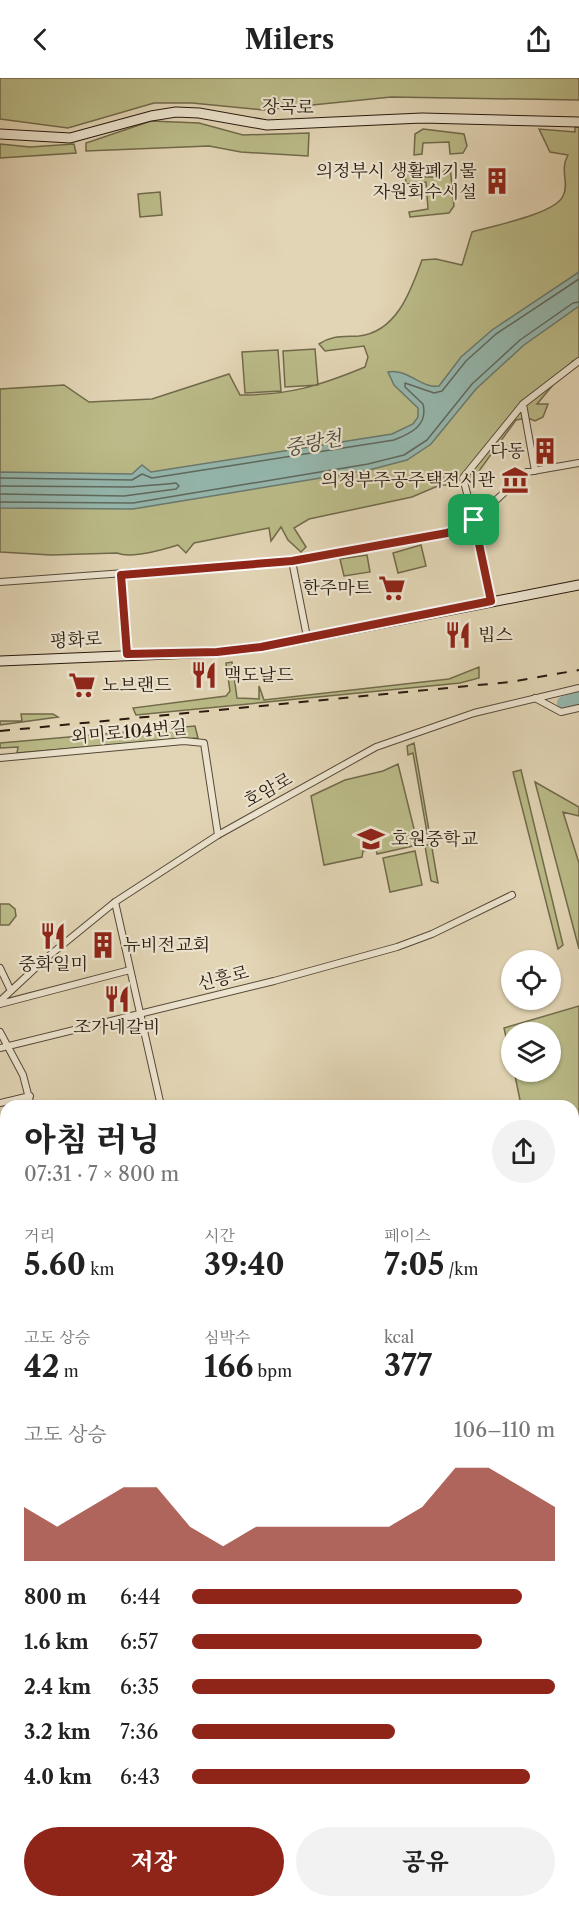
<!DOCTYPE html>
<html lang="ko">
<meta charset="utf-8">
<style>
:root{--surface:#fff;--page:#f2f2f2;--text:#222;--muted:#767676;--accent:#8f2418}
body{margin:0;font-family:"Libre Caslon Text","Noto Serif KR",serif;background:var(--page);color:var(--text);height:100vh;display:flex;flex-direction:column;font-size:22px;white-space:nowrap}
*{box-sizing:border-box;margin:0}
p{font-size:20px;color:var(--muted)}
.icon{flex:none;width:33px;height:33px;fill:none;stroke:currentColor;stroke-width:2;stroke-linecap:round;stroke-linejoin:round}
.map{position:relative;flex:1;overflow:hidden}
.sheet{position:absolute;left:0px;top:1022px;width:579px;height:808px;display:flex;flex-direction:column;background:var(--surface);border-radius:18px 18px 0 0;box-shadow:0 2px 4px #0004}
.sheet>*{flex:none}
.controls{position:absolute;left:501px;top:872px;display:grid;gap:12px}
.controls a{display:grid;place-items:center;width:60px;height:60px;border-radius:50%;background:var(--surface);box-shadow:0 2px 4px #0004;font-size:30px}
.pin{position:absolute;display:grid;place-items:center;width:51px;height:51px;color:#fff;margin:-26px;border-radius:12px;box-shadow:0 3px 9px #0006}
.round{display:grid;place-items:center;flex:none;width:63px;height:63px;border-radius:32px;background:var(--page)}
.summary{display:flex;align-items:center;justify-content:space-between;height:102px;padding:0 24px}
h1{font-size:33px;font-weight:800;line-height:45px}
.metrics{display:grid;grid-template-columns:repeat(3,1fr);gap:9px;height:102px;padding:6px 24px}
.metrics div{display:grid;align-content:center}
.metrics b{font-size:30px;font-weight:800}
.metrics small{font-size:16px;font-weight:400}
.metrics p{font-size:16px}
.chart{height:168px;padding:12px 24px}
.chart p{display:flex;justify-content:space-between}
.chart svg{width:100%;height:108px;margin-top:6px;fill:var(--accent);opacity:.7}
.action{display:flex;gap:12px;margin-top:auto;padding:12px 24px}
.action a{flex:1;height:69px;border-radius:36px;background:var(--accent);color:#fff;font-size:24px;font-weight:800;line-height:69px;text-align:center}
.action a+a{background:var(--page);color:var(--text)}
ul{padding:0 24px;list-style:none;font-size:20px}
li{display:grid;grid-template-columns:96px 72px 1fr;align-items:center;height:45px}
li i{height:15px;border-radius:8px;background:var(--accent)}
header{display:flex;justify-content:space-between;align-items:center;height:78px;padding:0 24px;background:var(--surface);font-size:27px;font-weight:800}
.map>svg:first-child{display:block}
.green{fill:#babb88;stroke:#716a4b;stroke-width:1.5}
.water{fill:#95b8af;stroke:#69786f;stroke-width:1.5}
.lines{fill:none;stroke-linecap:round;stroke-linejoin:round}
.shore{stroke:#5e685e;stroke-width:1.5}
.stream{stroke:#69786f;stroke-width:2}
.river{stroke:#95b8af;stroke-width:14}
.street-casing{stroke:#564838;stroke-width:8}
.secondary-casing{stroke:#28190e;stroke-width:11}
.highway-casing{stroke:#28190e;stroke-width:14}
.street{stroke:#ece4cf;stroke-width:6}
.secondary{stroke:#ece4cf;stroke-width:9}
.highway{stroke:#e2d5b5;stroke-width:12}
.rail{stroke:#28190e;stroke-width:2;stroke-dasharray:10 10;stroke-linecap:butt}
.route-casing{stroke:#fff;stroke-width:12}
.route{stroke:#8f2418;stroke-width:8}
.labels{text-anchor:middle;stroke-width:4.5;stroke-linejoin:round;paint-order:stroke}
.street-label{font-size:18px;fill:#28190e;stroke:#ece4cf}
.poi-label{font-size:18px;fill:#28190e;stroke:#ece4cf;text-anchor:start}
.water-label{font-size:20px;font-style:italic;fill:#49493e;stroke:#ece4cf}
</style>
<header><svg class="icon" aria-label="back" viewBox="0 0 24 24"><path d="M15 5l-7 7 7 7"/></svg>Milers<svg class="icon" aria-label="share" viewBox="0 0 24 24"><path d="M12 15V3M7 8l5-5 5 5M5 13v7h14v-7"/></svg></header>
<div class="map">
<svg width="579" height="1829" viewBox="0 0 579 1829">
<rect width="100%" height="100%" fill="#e2d5b5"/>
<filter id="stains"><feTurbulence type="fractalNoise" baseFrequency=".00333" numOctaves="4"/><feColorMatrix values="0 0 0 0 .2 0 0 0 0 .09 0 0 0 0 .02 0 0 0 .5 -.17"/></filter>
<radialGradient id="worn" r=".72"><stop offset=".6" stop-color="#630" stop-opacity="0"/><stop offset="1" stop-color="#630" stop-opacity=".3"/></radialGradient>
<path class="green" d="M0 0H579V22L391 19 263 32 192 25H154L68 50 0 41Z
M151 43 199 45 243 57 309 55 308 78 241 74 209 68 86 73V65Z
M575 49H579V281L573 283 537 326H548L543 339 535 343 528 340 516 342 474 400 458 407H440L412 419 309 441 294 450 306 469 301 474 288 462 281 449 271 463 269 450 194 465 186 475 178 467C162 472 132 481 117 475L51 477 0 474V311L64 307 89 324 152 321 229 296 240 317C290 317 319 308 365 289L368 279 364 268 325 273 319 266C333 257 343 259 359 258 397 254 411 212 422 182L436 181 462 187 472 154C492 148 555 136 563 118 570 105 559 93 568 77L550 74 539 51 575 54Z
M423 51 464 56 467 68 463 75 450 76 449 64 423 65 422 76 414 77 415 56Z
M0 66 30 69 74 66 76 75 0 80Z
M404 85 415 90 416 99H437L450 88 454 128 449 135 410 139 409 134 428 131 426 104 406 106Z
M160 114 162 137 140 139 138 116Z
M315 271 318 307 285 309 283 273Z
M278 272 281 313 245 315 242 274Z
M421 467 426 488 398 495 393 475Z
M367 477 370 494 344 498 340 481Z
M232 584 237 620 259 621V608L264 622 449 601 479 589V600L460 605 136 637 133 630 226 618 230 613 226 585Z
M21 636H53L58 639 0 647V643H22Z
M195 648 198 660 17 675 18 669 0 670V665Z
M414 665 438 805 431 803 425 768 429 766 413 675 408 677 407 668Z
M398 686 418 767 377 776 376 771 363 773 362 779 324 787 311 718 345 702 383 693Z
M521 692 563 867 558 871 513 694Z
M535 704 579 729V738L563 734 579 785V871Z
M415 773 422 807 390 814 383 780Z
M0 826H9L15 831 16 838 9 847H0Z
M579 928V1036L573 1038V1028L521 1027 514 993H550V954H512L511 982 504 950Z
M579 1284V1413L573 1408V1287Z
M579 1426V1551L574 1556C577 1566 579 1570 575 1580L573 1579V1429Z
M579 1660V1829H150L156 1824H573V1663Z
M0 1709 6 1715V1821L0 1824Z"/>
<path class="water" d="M579 194V228L524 267 476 311 431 366 407 382 369 392 133 431 0 430V394L132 396 142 387 151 394 392 356 413 346 418 339V330L394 307 388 294C407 290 422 311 439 308L461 279 492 252Z"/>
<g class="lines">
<path class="shore" d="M0 400 132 402 142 396 152 400 394 362C412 355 428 347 423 326L405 309V305L434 315 442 313 466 283 496 256 579 201
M0 408 132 409C146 407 160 407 176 405L179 408 176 411 124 418 0 416
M0 424 133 425 368 386 404 377 427 362 472 306 520 262 573 225 579 224"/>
<path class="stream" d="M0 1450 6 1452"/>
<path class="river" d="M564 625 579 621"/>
<defs>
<path id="street" d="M523 326 535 393
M292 483 307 559
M121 497 127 576
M0 504 292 483 447 455 474 442 527 394 579 385
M491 523 482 473 463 400 523 326 579 283
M535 620 561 634 579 630
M0 680 184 663 204 665 218 757
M115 824 161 1028
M0 890 11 913
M0 923 45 881 115 824 218 757 376 669 474 635 579 610
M0 926 130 892
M0 954 23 997 31 1028
M0 970 274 903 397 869 432 856 512 817
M0 1025 30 1018
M0 1048 4 1063 0 1065
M0 1318 6 1316
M0 1475 6 1473
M0 1546 6 1577
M6 1638V1658
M2 1672 6 1663
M99 1824 101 1829"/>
<path id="secondary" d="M0 56 70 60 151 38 176 34 199 35 267 47 422 40 579 44
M0 583 217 574 261 569 579 507"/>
<path id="highway" d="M573 1606 579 1604
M573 1622 579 1619
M44 1829 56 1824
M80 1829 91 1824"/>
</defs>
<use href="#street" class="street-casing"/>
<use href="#secondary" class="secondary-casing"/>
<use href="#highway" class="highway-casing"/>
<use href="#street" class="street"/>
<use href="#secondary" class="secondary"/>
<use href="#highway" class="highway"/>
<path class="rail" d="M0 653 510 604 579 592"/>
</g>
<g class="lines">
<defs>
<path id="route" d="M474 442 491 523 261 569 217 574 127 576 121 497 292 483 447 455Z"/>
</defs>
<use href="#route" class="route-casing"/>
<use href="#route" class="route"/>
</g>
<defs>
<symbol id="building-bare" viewBox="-9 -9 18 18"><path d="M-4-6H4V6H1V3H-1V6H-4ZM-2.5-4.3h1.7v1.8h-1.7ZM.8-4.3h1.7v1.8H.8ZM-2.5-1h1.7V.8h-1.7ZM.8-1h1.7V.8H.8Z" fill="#8f2418" stroke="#ece4cf" stroke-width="2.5" paint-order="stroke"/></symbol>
<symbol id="museum-bare" viewBox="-9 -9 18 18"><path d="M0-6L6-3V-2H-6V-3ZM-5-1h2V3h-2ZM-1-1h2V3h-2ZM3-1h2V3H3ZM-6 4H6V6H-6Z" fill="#8f2418" stroke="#ece4cf" stroke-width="2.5" paint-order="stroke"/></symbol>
<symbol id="supermarket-bare" viewBox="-9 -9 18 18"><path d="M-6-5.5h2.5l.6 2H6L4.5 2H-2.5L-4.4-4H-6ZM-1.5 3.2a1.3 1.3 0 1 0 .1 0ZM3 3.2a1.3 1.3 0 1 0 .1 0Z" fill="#8f2418" stroke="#ece4cf" stroke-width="2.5" paint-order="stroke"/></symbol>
<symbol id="restaurant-bare" viewBox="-9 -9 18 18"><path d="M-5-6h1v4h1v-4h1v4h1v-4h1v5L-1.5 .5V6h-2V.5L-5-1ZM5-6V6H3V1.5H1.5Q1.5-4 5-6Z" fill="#8f2418" stroke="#ece4cf" stroke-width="2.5" paint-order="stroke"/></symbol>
<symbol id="school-bare" viewBox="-9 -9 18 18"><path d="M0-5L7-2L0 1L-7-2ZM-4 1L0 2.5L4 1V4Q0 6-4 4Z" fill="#8f2418" stroke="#ece4cf" stroke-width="2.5" paint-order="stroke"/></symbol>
</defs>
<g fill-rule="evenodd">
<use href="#building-bare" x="478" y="84" width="38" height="38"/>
<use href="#building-bare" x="526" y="354" width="38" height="38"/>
<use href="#museum-bare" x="496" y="383" width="38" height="38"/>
<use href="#supermarket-bare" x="373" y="491" width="38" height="38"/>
<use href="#restaurant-bare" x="439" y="538" width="38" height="38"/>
<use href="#restaurant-bare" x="185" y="578" width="38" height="38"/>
<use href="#supermarket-bare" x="63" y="588" width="38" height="38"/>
<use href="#school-bare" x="352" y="742" width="38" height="38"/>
<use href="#restaurant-bare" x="34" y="839" width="38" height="38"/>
<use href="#building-bare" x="84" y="848" width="38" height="38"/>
<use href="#restaurant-bare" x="98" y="902" width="38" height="38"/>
</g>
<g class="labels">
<g class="street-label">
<text transform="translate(288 29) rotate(1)" y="6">장곡로</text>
<text transform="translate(76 562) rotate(-3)" y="6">평화로</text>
<text transform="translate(129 654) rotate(-5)" y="6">외미로104번길</text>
<text transform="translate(268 712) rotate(-29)" y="6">호암로</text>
<text transform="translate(223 900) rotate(-14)" y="6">신흥로</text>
</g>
<g class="poi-label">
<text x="477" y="99" text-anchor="end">의정부시 생활폐기물<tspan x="477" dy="21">자원회수시설</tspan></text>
<text x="525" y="379" text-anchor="end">다동</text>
<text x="495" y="408" text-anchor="end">의정부주공주택전시관</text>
<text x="372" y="516" text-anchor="end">한주마트</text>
<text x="478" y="563">빕스</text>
<text x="224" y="603">맥도날드</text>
<text x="102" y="613">노브랜드</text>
<text x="391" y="767">호원중학교</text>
<text x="123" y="873">뉴비전교회</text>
<text x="53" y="892" text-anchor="middle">중화일미</text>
<text x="117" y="955" text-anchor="middle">조가네갈비</text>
</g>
<g class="water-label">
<text transform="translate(313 365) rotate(-11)" y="7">중랑천</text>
</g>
</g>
<rect width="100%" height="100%" filter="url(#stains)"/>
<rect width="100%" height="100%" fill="url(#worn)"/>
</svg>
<div class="controls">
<a><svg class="icon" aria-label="locate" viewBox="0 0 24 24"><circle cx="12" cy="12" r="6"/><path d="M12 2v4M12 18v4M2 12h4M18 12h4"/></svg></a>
<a><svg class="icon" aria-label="layers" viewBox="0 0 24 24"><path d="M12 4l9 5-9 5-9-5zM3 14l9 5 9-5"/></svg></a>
</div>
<div class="pin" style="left:474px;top:442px;background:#1e9e55"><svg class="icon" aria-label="arrive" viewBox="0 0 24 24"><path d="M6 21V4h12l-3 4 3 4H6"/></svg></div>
<section class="sheet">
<div class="summary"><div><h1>아침 러닝</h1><p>07:31 · 7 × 800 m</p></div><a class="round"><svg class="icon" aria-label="share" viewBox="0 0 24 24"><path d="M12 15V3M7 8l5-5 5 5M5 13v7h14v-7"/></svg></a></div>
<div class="metrics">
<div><p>거리</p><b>5.60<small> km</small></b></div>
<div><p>시간</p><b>39:40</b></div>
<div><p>페이스</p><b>7:05<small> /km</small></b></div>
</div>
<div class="metrics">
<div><p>고도 상승</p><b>42<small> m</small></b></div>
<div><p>심박수</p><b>166<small> bpm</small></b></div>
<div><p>kcal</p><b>377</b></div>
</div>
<div class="chart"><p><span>고도 상승</span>106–110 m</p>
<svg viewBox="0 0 160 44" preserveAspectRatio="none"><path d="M0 44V22L10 30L20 22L30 14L40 14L50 30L60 38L70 30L80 30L90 30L100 30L110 30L120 22L130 6L140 6L150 14L160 22V44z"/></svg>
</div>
<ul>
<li><b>800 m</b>6:44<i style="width:91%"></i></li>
<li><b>1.6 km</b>6:57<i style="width:80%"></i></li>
<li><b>2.4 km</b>6:35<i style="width:100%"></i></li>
<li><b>3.2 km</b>7:36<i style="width:56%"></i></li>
<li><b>4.0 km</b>6:43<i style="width:93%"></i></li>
</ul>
<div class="action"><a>저장</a><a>공유</a></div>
</section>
</div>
